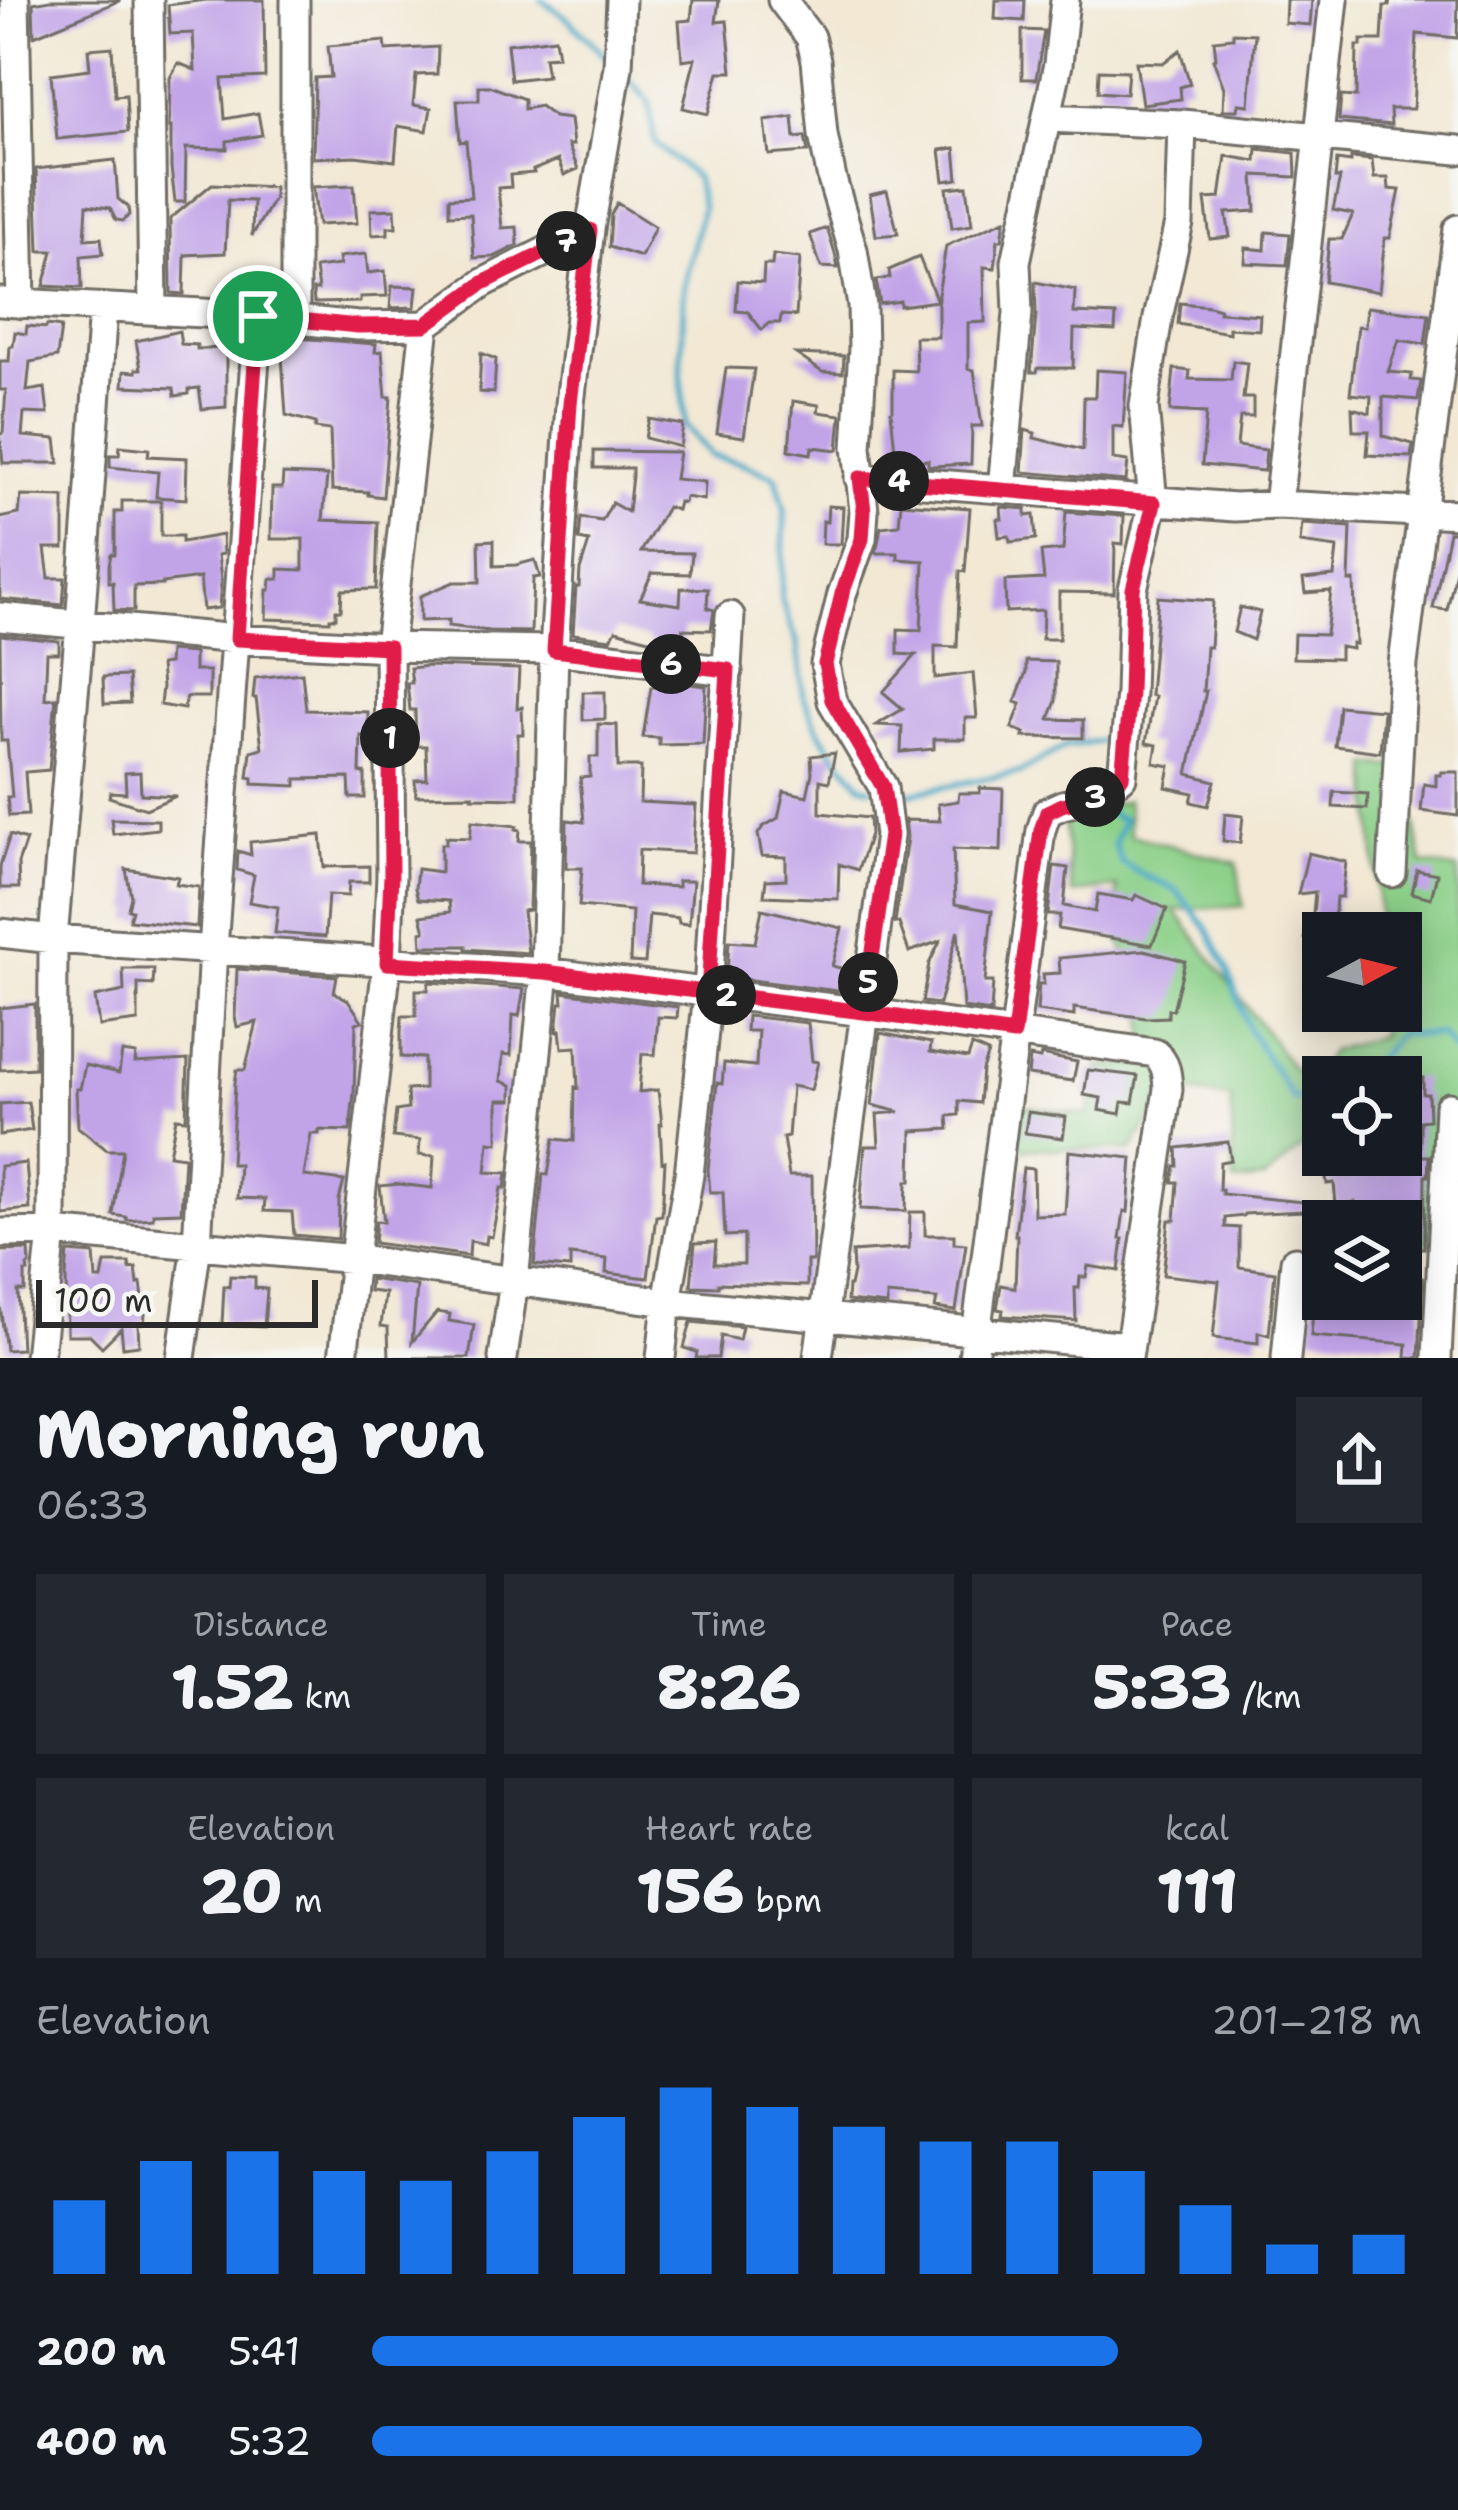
<!DOCTYPE html>
<meta charset="utf-8">
<style>
:root{--surface:#171b24;--page:#242831;--text:#f1f3f6;--muted:#9ea1a6;--accent:#1a73e8}
body{margin:0;font-family:"Shantell Sans",sans-serif;background:var(--page);color:var(--text);height:100vh;display:flex;flex-direction:column;font-size:45px;white-space:nowrap}
*{box-sizing:border-box;margin:0}
p{font-size:39px;color:var(--muted)}
.icon{flex:none;width:66px;height:66px;fill:none;stroke:currentColor;stroke-width:2;stroke-linecap:round;stroke-linejoin:round}
.map{position:relative;height:1358px;overflow:hidden}
.side{display:flex;flex-direction:column;background:var(--surface);flex:1}
.side>*{flex:none}
.needle{width:78px;rotate:83deg}
.controls{position:absolute;left:1302px;top:912px;display:grid;gap:24px}
.controls a{display:grid;place-items:center;width:120px;height:120px;border-radius:0px;background:var(--surface);box-shadow:0 6px 30px #0003;font-size:60px}
.scale{position:absolute;left:36px;bottom:30px;width:282px;box-sizing:border-box;padding-left:12px;border:6px solid #2b2b2b;border-top:0;font-size:33px;line-height:42px;white-space:nowrap;color:#2b2b2b;-webkit-text-stroke:9px #f6f6f2;paint-order:stroke}
.pin{position:absolute;display:grid;place-items:center;width:102px;height:102px;color:#fff;margin:-51px;border:6px solid #fff;border-radius:50%;box-shadow:0 3px 12px #0007}
.km{position:absolute;width:60px;height:60px;margin:-30px;border-radius:50%;background:#222;color:#fff;font-size:33px;line-height:60px;text-align:center}
.round{display:grid;place-items:center;flex:none;width:126px;height:126px;border-radius:0px;background:var(--page)}
.overview{display:flex;align-items:center;justify-content:space-between;height:204px;padding:0 36px}
h1{font-size:66px;font-weight:800;line-height:90px}
.stats{display:grid;grid-template-columns:repeat(3,1fr);gap:18px;height:204px;padding:12px 36px}
.stats div{display:grid;align-content:center;border-radius:0px;background:var(--page);text-align:center}
.stats b{font-size:60px;font-weight:800}
.stats small{font-size:33px;font-weight:400}
.stats p{font-size:33px}
.chart{height:336px;padding:24px 36px}
.chart p{display:flex;justify-content:space-between}
.chart svg{width:100%;height:216px;margin-top:12px;stroke:var(--accent);stroke-width:6}
ul{padding:0 36px;list-style:none;font-size:39px}
li{display:grid;grid-template-columns:192px 144px 1fr;align-items:center;height:90px}
li i{height:30px;border-radius:15px;background:var(--accent)}
.map>svg:first-child{display:block}
.green{fill:#8cd089;stroke:#5c7e5a;stroke-width:3}
.lines{fill:none;stroke-linecap:round;stroke-linejoin:round}
.stream{stroke:#47a8c6;stroke-width:6}
.building{fill:#c1a3e8}
.minor-casing{stroke:#716d66;stroke-width:33}
.minor{stroke:#fff;stroke-width:27}
.route-casing{stroke:#fff;stroke-width:24}
.route{stroke:#e11d48;stroke-width:15}
</style>
<div class="map">
<svg width="1458" height="1358" viewBox="0 0 1458 1358">
<rect width="100%" height="100%" fill="#f6f6f2"/>
<filter id="ink" filterUnits="userSpaceOnUse"><feTurbulence type="fractalNoise" baseFrequency=".00833" numOctaves="2"/><feDisplacementMap in="SourceGraphic" scale="24" xChannelSelector="R" yChannelSelector="G"/><feConvolveMatrix kernelMatrix="1 2 1 2 8 2 1 2 1" color-interpolation-filters="sRGB"/></filter>
<filter id="wash" filterUnits="userSpaceOnUse"><feTurbulence type="fractalNoise" baseFrequency=".004" numOctaves="4" result="noise"/><feDisplacementMap in="SourceGraphic" scale="48" xChannelSelector="R" yChannelSelector="G"/><feGaussianBlur stdDeviation="2.7" result="paint"/><feColorMatrix in="noise" values="0 0 0 0 0 0 0 0 0 0 0 0 0 0 0 0 0 1.4 0 .05"/><feComposite in="paint" operator="in"/></filter>
<g filter="url(#wash)">
<rect width="100%" height="100%" fill="#f2e8d4"/>
<path class="green" d="M1369 765 1404 766 1422 863 1458 870V1251L1425 1242 1426 1217 1410 1152 1401 1150V1077H1323V1141L1311 1140 1264 1179 1234 1182 1231 1098 1168 1089 1132 1150 1007 1148 1018 1105 1088 1115 1099 1067 1146 1063 1144 993 1111 921 1118 887 1072 894 1064 821 1127 800 1130 835 1237 863 1243 906 1175 910 1297 1074 1319 1072 1330 1051 1380 1036 1382 1011H1401V933H1380Z"/>
<g class="lines">
<path class="stream" d="M542 0 566 17 611 61
M624 74 649 102 655 143 696 178 702 208 684 284 681 373 685 425 711 456 745 464 776 477 785 510 781 599 797 642 804 698 815 723 830 748 861 785 871 788
M895 796 1020 772 1066 746 1105 740 1113 750
M1103 804 1114 817 1124 819 1114 844 1121 862 1143 875 1176 890 1207 928 1227 968 1249 1030 1293 1099 1323 1097
M1363 1077 1398 1034 1441 1035 1458 1055"/>
</g>
<g id="blocks">
<path class="building" d="M50 0H119V1L34 36 33 3Z
M206 0H264L265 77 222 79 225 119 258 113 262 135 227 141V149L186 148 185 202H175L171 168V127H169L170 78 178 63 195 70 193 33 170 34 168 5Z
M693 0H719L716 22 727 21 732 72H719L708 114 683 108 695 58 682 60 679 21 691 20Z
M996 0H1025L1024 21 995 19Z
M1286 0H1312L1310 25 1285 23Z
M1390 0H1458L1457 38 1417 34 1413 109H1390L1391 125 1339 120 1341 96 1356 97 1357 46H1361V40H1382L1384 6H1389Z
M1022 30 1044 31 1036 79H1022Z
M1233 33 1255 34 1249 105 1239 104 1238 110H1223L1224 88 1213 59 1216 58 1214 40 1233 38Z
M555 38 558 56 544 57 547 76 511 80 507 44Z
M385 41 386 50 438 47 437 74 416 75 413 105 431 108 427 131 398 126 395 161 355 156 313 158 315 78 331 77 328 46Z
M112 47 115 96 126 95 128 132 57 139 51 74 90 69 88 49Z
M1180 50 1190 84 1180 87 1181 99 1142 104 1136 62 1163 63Z
M1099 70 1128 71 1126 94 1098 92Z
M479 86H490L524 99V109L540 106 554 117 570 119 573 145H568L578 169 564 175 558 160 533 170 534 173 510 175 511 187 498 188 502 228 517 227 518 245 494 257 474 258 471 214 449 215V198L471 197 466 141 460 142 457 100H479Z
M793 117 795 138 805 137 808 152 769 155 765 121Z
M955 148 958 179 944 181 940 150Z
M1257 149 1295 153 1296 177 1254 175 1256 211 1226 213 1230 237 1210 239 1205 199 1220 198 1226 156 1256 161Z
M1351 158 1372 160 1374 178H1388L1389 189 1400 190 1390 238H1385L1379 292 1325 282 1329 239H1342L1353 214 1333 210 1340 178H1335L1337 160 1351 162Z
M115 160 118 199 128 207 129 215 123 221 116 220 110 208 87 205 85 239 101 238 103 254 81 256 82 288 44 286 53 251H39L36 169Z
M212 184 274 187V198L252 236 253 201 228 200 225 253 185 255 184 294 171 293 170 219Z
M354 185 357 223 318 225 313 187Z
M967 186 972 225 952 228 947 188Z
M887 191 898 234 876 236 870 195Z
M617 203 655 227 641 257 609 247 611 215Z
M395 209 396 227H388V234L372 235 371 210Z
M1005 220 1002 240H998L995 268 984 267 985 322 968 323V369L974 370 982 426H972L971 464 932 466 928 465V460L896 461 891 411 893 410V370L916 371 915 337H938V295L946 246Z
M827 228 835 254 838 268 821 267 810 234Z
M1266 232 1290 234 1287 265 1245 263 1246 248 1265 250Z
M366 254 368 273 385 271 387 296 360 297V302L314 303 313 290H318L315 268 340 265 339 257Z
M773 255 800 258 796 316 781 315 780 323H769L762 330 748 312 736 311 738 281 763 283 764 265H772Z
M919 257 937 301 900 306V301L880 304 876 280 890 278 889 270Z
M1035 282 1075 290 1074 313 1116 315 1115 331 1074 329 1073 368H1038L1037 372H1031L1036 315Z
M392 286 417 287 415 307 390 308Z
M1180 303 1209 306 1220 309 1219 312 1260 315 1259 330 1229 328V333L1178 324Z
M1367 307 1429 314 1425 344 1399 340 1388 372 1412 374 1411 380 1421 381 1418 400 1383 397V436L1413 444 1411 457 1367 455 1369 431H1353L1352 408 1370 413 1371 396 1350 394 1358 326 1365 327Z
M47 325 61 327 57 357 30 362 27 391 45 388 48 414 24 413 22 436 56 439 59 463H3L0 434 3 433 6 390H0V361H9L10 346H13L15 332 26 334 27 326 46 328Z
M179 331 181 344 197 345V349L226 348V407L202 409 199 388 189 389V394L175 396 174 388 123 386 124 371 136 372V369H141L136 341Z
M284 337 376 344 375 352 382 351 386 397H391L383 497 368 495V492L332 490 330 430 315 428 316 423 286 415 282 356Z
M481 353 496 359 494 393 479 392Z
M796 354 844 356 843 373 822 372Z
M1233 361 1247 363 1243 398H1253V417H1240L1237 446 1266 450 1264 471 1202 465 1206 413 1170 411 1174 369 1190 371 1189 379 1231 380Z
M726 368 754 369 744 437 717 433Z
M1096 370 1127 372 1123 427 1113 426V459L1128 461 1126 481 1022 472 1025 430 1035 433 1034 438 1083 450 1084 397H1095Z
M793 401 819 405 818 412 841 415 838 450 812 447 811 454 789 450Z
M649 419 683 425 680 447 645 438Z
M120 446 149 449 148 456 187 458 186 499 156 497 158 472 110 467V455H119Z
M594 451 679 452 675 479 705 482 704 500 685 497 684 503 679 502 677 510 667 507 641 552 692 553 690 574 652 573 640 599 680 605 681 588 708 589 707 608 714 610 711 630 683 629V647L649 643V639L616 630 611 639 573 634 576 587H579L580 570 589 542 579 540 581 518 602 521 612 503 628 512 632 476V468H594Z
M283 474 327 476 323 520 378 522 376 589 342 590 341 610H336V618H330V621L266 619 267 590H270L271 579H279V569L303 570V539H271L272 488H282Z
M21 496 64 497V548H45L49 578H65L63 605 0 599V518L19 514Z
M122 501H161V536H182V542L222 535 223 554 218 555 221 580 219 608 203 610 200 578 162 583V585L134 586V611L114 610 113 582H109V565L111 554H115V512H122Z
M901 503 970 508 965 572 960 571 957 647 935 646V678L973 673 977 718H965V739H934V749L901 752 902 726 876 725 903 709 883 692 916 655 898 654V629L921 630 924 561 898 559V553H876L881 527 899 525Z
M828 506 843 507 841 544H822L823 521 827 522Z
M1001 507 1026 509V516L1034 515 1036 539 1010 542 1009 536 999 537 997 519H1002Z
M1066 512 1124 516 1123 544 1115 543 1114 593 1059 592V639H1042L1043 610 1006 612 1005 581 1044 579 1041 552 1063 550Z
M1302 524 1351 527 1349 581H1354L1356 644 1352 643V649L1340 647V659L1293 658 1294 634 1326 635 1331 591 1305 593 1303 579 1334 576 1337 548 1300 543Z
M1449 532H1458V561L1447 610 1433 608Z
M494 540V566L516 565 535 560 540 577 533 578 531 632 489 631 448 626 449 620 420 621V596L454 582H480L479 541Z
M1158 597 1213 601 1210 647H1206L1203 691H1206L1188 774 1215 781 1208 806 1191 802 1193 793 1166 787 1170 766 1154 763 1157 745 1146 743 1154 696 1150 695Z
M1240 607 1260 612 1253 640 1234 632Z
M0 635 59 641V653H47L45 699 56 698 49 770 25 772 28 815 9 816 7 797H12L7 741H1Z
M169 651 194 653V671H209V697H186L184 709 160 705 162 687 160 665 168 664Z
M1026 661 1056 662V701L1049 719 1083 720V738L1023 737 1025 733 1012 728 1021 704 1015 702 1026 672Z
M427 666 519 669 517 708 522 707 523 734H518V798L472 797 473 795 416 796 415 780 427 779 426 746H416L415 710H410L407 683H412L410 668Z
M302 673 306 710 368 712V737L361 736 360 773H365V798H350L349 778 296 779V786L253 784V778L248 777 251 751 262 748 256 698H253L255 678Z
M128 676 130 703 104 704 103 677Z
M656 680 706 686 703 744 659 745V738L643 737 651 687H655Z
M583 692H605V719L583 720Z
M1339 706 1383 710 1380 752 1335 746Z
M598 724 617 725 618 767H641L640 802 696 805 693 853 639 850 638 885 678 887V881H693L689 924 679 923 678 918 649 915 645 963 630 962 632 911 579 906 582 868H566L567 820 584 822 580 778 590 777V757H598Z
M835 753 829 782 820 780V813L869 818 870 834 858 870 839 864 838 899 764 896 766 880 786 879V857L762 856 758 834 763 827 778 818 784 791 807 796 812 773 811 756Z
M140 772 141 794 176 796 146 809 109 797 110 792 126 793 125 773Z
M1441 772H1458V816L1421 811 1424 784 1436 786V775H1441Z
M980 788 1003 789 1001 851 953 849 955 904 992 911 985 982H993L991 1012 963 1008 958 930 939 1004 922 1002 929 964 940 941 909 952 899 923H895L907 837 905 820 940 821 938 804 958 801 959 793H980Z
M1334 792 1368 794 1367 809 1333 807Z
M1225 814 1243 816 1240 843 1223 841Z
M111 819 158 820V829L113 834Z
M472 821 517 826 516 829 520 830 519 841H531L529 910 523 911 528 953 466 949V946H422L421 932 425 931 421 916 450 912 449 901 418 899 415 888 417 869 441 872V844H446V837L470 838Z
M10 835 26 840 18 863 19 888H0V866Z
M321 835 324 867 369 866V882H349L348 896 328 895 325 937 275 933 278 907 249 902 254 875 237 870 238 851 251 855 250 842Z
M1308 853 1346 862 1342 897H1336L1333 933H1323V939L1305 938V923L1312 924 1315 892 1298 894Z
M1054 866 1068 868 1064 906 1095 912 1098 894 1133 900 1136 895 1167 909 1152 945 1058 929 1060 915H1048Z
M126 869 178 877 176 884 199 887 197 927 129 920 132 910 128 909 131 897Z
M1417 870 1437 874 1431 898 1412 893Z
M762 909 842 928 832 966 844 969 838 991 727 977 729 941 755 943Z
M1144 950 1185 961 1173 1010 1168 1009V1017L1146 1018 1074 1008V1016L1037 1011 1039 984H1044L1043 974 1060 973 1059 958Z
M123 969H154L153 985 138 984V1021L99 1026 95 997 124 991Z
M237 969 337 976 334 992 348 1000 362 1021 356 1023 354 1093 350 1131 319 1130V1134H311L304 1176 344 1181 339 1200 338 1239 294 1235 292 1212 264 1211 265 1199 237 1198 239 1164H231L235 1083 237 1070H245L257 1022 237 1027 235 1016Z
M429 982 524 989 519 1016 513 1015 511 1055 503 1054 501 1081 512 1085V1100H498V1143L489 1142 486 1172 507 1173 505 1188H501L492 1237 487 1236 486 1244 470 1241 469 1256 374 1243 376 1221 384 1222 380 1186 399 1184 432 1188 434 1156 419 1155 420 1140 393 1137 396 1111 408 1109 407 1090 424 1089V1058L401 1057V1033L402 1016H416V990H428Z
M562 992 678 1007 677 1018 658 1017 655 1055 642 1054 639 1092 658 1090 662 1124H660L662 1162 665 1161 662 1215 656 1216 648 1278 606 1273 607 1259 570 1255V1268L534 1265 543 1174 548 1175 554 1139 574 1141 575 1087 578 1088 576 1047 562 1048 560 1030 557 1031 560 1003H563Z
M35 1004V1068L0 1070V1008Z
M747 1016 808 1023 812 1061 818 1062 811 1090 792 1086 788 1137 783 1138 789 1176H812L813 1261H807V1286L718 1283V1287L691 1286 695 1243 716 1242 714 1264H744V1235L725 1236 723 1192H710L708 1170 717 1083 722 1084 724 1063 756 1066 758 1031H746Z
M880 1033 931 1043 930 1052 968 1058 972 1046 988 1053 982 1070 979 1103 959 1101V1115L948 1116 949 1129 912 1131 911 1181H907L906 1211 860 1209 865 1146H879L877 1114 900 1112 872 1105Z
M122 1052 136 1054 135 1063 188 1060 186 1119 176 1118 169 1155 184 1157 181 1212 153 1213V1218L127 1220 126 1217 113 1215 123 1150H107L78 1127 76 1089H80L85 1065 119 1073Z
M1041 1055 1077 1062 1073 1081 1028 1075 1030 1057 1040 1059Z
M1088 1070 1138 1076 1133 1103 1122 1102 1120 1114 1099 1110 1101 1098 1084 1095Z
M1401 1078H1423V1094H1428L1429 1120 1420 1121V1156H1429L1428 1176H1425L1424 1248H1410L1409 1221H1366L1367 1211 1357 1213 1355 1202 1336 1205 1334 1183 1327 1184 1323 1156 1401 1155Z
M28 1102 32 1130 0 1135V1104Z
M1028 1112 1066 1117 1063 1138 1025 1133Z
M1228 1142 1231 1160 1220 1162 1219 1190H1222V1194L1304 1202V1211L1244 1214 1243 1216 1225 1218V1227L1239 1228V1267L1275 1272 1269 1335 1258 1332V1343L1213 1338 1219 1281 1163 1275 1169 1220H1175L1178 1182H1172L1175 1166H1178L1177 1148Z
M1069 1151 1132 1158 1128 1212 1124 1211 1120 1239H1123L1119 1271 1088 1266 1086 1277H1080L1079 1288H1075L1076 1321 1002 1316 1003 1310 997 1309 1001 1285 1015 1288 1017 1235H1015L1023 1168 1033 1169 1034 1215 1065 1214Z
M26 1163 30 1209 0 1212V1166Z
M910 1212H925V1235H954V1243L966 1244 956 1311 935 1308 937 1299 887 1295V1305L847 1301 848 1286H850L853 1272 852 1252 909 1248Z
M29 1250 30 1265 27 1266 28 1272H25V1291H18L21 1349 6 1350 0 1305V1251Z
M68 1252 94 1254 96 1279H102L105 1263H129L130 1269 136 1268 138 1284 141 1283 145 1314 144 1323 138 1324 139 1345 123 1347 121 1328 102 1347 90 1335H67L66 1276Z
M230 1276 255 1277V1288L267 1289 264 1327 222 1325 224 1286 229 1287Z
M1413 1277 1423 1278 1419 1358 1406 1357 1407 1344 1311 1336 1314 1299H1401V1287L1413 1288Z
M370 1279 417 1286 412 1342 437 1312 450 1314 449 1321 474 1325 469 1358H389L388 1327 381 1326 385 1293 369 1291Z
M691 1322 742 1327 739 1340 721 1336 718 1358H696L697 1352 684 1348Z"/>
</g>
</g>
<g filter="url(#ink)">
<use href="#blocks" fill-opacity="0" stroke="#716d66" stroke-width="3"/>
<g class="lines">
<defs>
<path id="minor" d="M15 0 21 304
M149 0 153 310
M782 0 810 37 816 60 823 135 832 179 853 250 862 306 863 348 857 447 864 511 862 539 842 594 825 664 832 701 883 787 889 835 818 1358
M1065 0 1058 64 1016 262 1018 313 1002 489 1235 507 1278 505 1458 514
M1048 118 1182 124 1458 150
M0 302 258 316 358 326 425 325 483 283 590 229
M295 320V0
M859 478 1002 489
M1278 505 1334 0
M0 617 237 639 389 647 554 650 728 671
M1392 873 1403 664 1458 229
M0 933 53 939 545 972 864 1012 1155 1053C1167 1064 1167 1074 1168 1089L1128 1358
M0 1233 52 1232 355 1259 667 1302 1129 1346
M39 1358 52 1232 53 939 80 624 103 309
M181 1358 197 1245 213 949 258 316
M343 1358 387 963 391 876 389 647 425 325
M503 1358 514 1281 545 972 554 650 570 404 590 229 618 67 621 0
M661 1358 667 1302 689 1175 708 993 730 616
M973 1358 1041 830 1047 812 1062 805 1097 797 1122 777 1130 693 1133 589 1153 503 1144 406 1158 318 1179 223 1182 124
M1286 1358 1295 1261
M1437 1358 1449 1107"/>
</defs>
<use href="#minor" class="minor-casing"/>
<use href="#minor" class="minor"/>
</g>
</g>
<g class="lines" filter="url(#ink)">
<defs>
<path id="route" d="M258 316 237 639 389 647 391 875 387 963 545 972 864 1012 1014 1034 1041 830 1047 812 1062 805 1097 797 1122 777 1130 693 1133 589 1154 503 860 478 864 511 862 539 842 594 825 664 832 700 883 787 890 835 864 1012 708 993 728 670 554 650 570 404 590 230 483 283 425 325 358 326 258 316"/>
</defs>
<use href="#route" class="route-casing"/>
<use href="#route" class="route"/>
</g>
</svg>
<div class="controls">
<a><svg class="needle" viewBox="-14 -14 28 28"><path d="M0-13l5 13h-10z" fill="#e53935"/><path d="M0 13l5-13h-10z" fill="#9ea1a6"/></svg></a>
<a><svg class="icon" aria-label="locate" viewBox="0 0 24 24"><circle cx="12" cy="12" r="6"/><path d="M12 2v4M12 18v4M2 12h4M18 12h4"/></svg></a>
<a><svg class="icon" aria-label="layers" viewBox="0 0 24 24"><path d="M12 4l9 5-9 5-9-5zM3 14l9 5 9-5"/></svg></a>
</div>
<div class="scale">100 m</div>
<div class="pin" style="left:258px;top:316px;background:#1e9e55"><svg class="icon" aria-label="arrive" viewBox="0 0 24 24"><path d="M6 21V4h12l-3 4 3 4H6"/></svg></div>
<b class="km" style="left:390px;top:738px">1</b>
<b class="km" style="left:726px;top:995px">2</b>
<b class="km" style="left:1095px;top:797px">3</b>
<b class="km" style="left:899px;top:481px">4</b>
<b class="km" style="left:868px;top:982px">5</b>
<b class="km" style="left:671px;top:664px">6</b>
<b class="km" style="left:566px;top:241px">7</b>
</div>
<section class="side">
<div class="overview"><div><h1>Morning run</h1><p>06:33</p></div><a class="round"><svg class="icon" aria-label="share" viewBox="0 0 24 24"><path d="M12 15V3M7 8l5-5 5 5M5 13v7h14v-7"/></svg></a></div>
<div class="stats">
<div><p>Distance</p><b>1.52<small> km</small></b></div>
<div><p>Time</p><b>8:26</b></div>
<div><p>Pace</p><b>5:33<small> /km</small></b></div>
</div>
<div class="stats">
<div><p>Elevation</p><b>20<small> m</small></b></div>
<div><p>Heart rate</p><b>156<small> bpm</small></b></div>
<div><p>kcal</p><b>111</b></div>
</div>
<div class="chart"><p><span>Elevation</span>201–218 m</p>
<svg viewBox="0 0 160 44" preserveAspectRatio="none"><path d="M5 44V29M15 44V21M25 44V19M35 44V23M45 44V25M55 44V19M65 44V12M75 44V6M85 44V10M95 44V14M105 44V17M115 44V17M125 44V23M135 44V30M145 44V38M155 44V36"/></svg>
</div>
<ul>
<li><b>200 m</b>5:41<i style="width:71%"></i></li>
<li><b>400 m</b>5:32<i style="width:79%"></i></li>
</ul>
</section>
